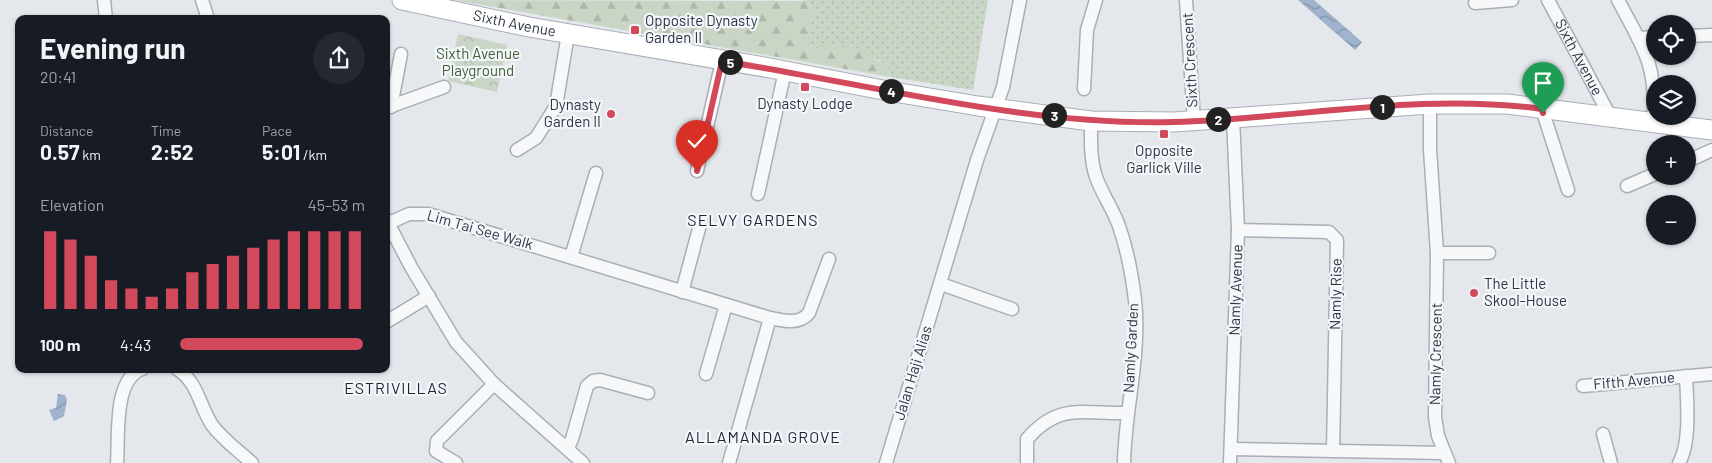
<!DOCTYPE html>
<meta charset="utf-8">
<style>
:root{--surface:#171b24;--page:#242831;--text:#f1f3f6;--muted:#9ea1a6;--accent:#d1495b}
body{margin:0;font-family:Barlow,sans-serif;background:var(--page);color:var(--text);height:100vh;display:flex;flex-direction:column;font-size:19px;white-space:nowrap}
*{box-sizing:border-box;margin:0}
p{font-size:16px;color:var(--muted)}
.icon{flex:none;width:28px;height:28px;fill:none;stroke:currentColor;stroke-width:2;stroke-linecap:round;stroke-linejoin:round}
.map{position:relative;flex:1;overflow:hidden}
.sheet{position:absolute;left:15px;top:15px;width:375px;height:358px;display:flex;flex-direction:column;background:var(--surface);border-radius:10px;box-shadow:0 1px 4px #0004}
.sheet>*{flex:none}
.controls{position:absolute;left:1646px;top:15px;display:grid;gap:10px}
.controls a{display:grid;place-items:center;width:50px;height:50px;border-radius:50%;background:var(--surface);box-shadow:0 1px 4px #0004;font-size:25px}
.pin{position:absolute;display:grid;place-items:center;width:42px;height:42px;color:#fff;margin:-51px -21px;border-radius:50% 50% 50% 0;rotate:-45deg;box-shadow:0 0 5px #0007}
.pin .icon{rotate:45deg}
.km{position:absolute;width:25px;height:25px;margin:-12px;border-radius:50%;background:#222;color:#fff;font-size:14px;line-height:25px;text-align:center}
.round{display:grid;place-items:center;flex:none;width:52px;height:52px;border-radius:26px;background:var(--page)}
.headline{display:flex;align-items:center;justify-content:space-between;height:85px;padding:0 25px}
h1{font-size:28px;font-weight:700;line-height:38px}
.figures{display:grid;grid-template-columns:repeat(3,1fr);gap:8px;height:85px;padding:5px 25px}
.figures div{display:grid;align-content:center}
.figures b{font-size:21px;font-weight:700}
.figures small{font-size:14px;font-weight:400}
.figures p{font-size:14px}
.chart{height:140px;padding:10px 25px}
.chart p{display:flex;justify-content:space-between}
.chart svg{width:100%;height:90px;margin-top:5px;stroke:var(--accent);stroke-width:6}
ul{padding:0 25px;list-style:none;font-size:16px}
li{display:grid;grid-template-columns:80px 60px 1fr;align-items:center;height:38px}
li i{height:12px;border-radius:6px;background:var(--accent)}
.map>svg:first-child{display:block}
.grass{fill:url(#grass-dots)}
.forest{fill:url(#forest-firs)}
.park{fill:url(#park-crowns)}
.water{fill:url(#water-waves)}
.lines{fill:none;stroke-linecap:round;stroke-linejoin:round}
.street-casing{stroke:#a9aeb7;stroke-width:15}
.secondary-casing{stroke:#a9aeb7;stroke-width:21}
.street{stroke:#f7f8fa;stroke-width:12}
.secondary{stroke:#fff;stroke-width:19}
.route-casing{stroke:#fff;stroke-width:10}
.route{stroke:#d1495b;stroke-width:6}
.poi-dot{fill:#d1495b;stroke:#f4f6f9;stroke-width:2}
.labels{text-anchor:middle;stroke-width:4.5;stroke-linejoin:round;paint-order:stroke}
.poi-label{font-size:15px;fill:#2b3445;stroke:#f4f6f9;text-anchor:start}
.street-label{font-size:15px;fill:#2b3445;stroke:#f4f6f9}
.park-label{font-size:15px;fill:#3f6138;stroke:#f4f6f9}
.neighbourhood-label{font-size:16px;letter-spacing:1px;fill:#1d2536;stroke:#f4f6f9}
</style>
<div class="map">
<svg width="1712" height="463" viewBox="0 0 1712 463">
<defs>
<pattern id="grass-dots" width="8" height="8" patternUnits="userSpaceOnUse" patternTransform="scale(1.25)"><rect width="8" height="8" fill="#c9d6c5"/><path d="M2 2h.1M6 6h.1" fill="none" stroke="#adb8ab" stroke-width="1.8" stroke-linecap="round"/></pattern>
<pattern id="forest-firs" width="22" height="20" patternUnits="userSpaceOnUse" patternTransform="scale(1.25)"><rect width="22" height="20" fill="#c9d6c5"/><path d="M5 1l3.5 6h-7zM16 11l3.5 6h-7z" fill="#adb8ab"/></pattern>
<pattern id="park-crowns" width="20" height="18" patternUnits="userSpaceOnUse" patternTransform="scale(1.25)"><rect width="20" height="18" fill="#c9d6c5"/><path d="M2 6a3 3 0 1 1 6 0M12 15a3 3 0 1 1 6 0" fill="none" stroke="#adb8ab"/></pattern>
<pattern id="water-waves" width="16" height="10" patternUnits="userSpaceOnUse" patternTransform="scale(1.25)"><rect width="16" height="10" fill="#9fb4cc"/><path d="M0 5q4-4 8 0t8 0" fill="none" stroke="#8293a7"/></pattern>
</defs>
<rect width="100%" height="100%" fill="#e4e7ec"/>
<path class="grass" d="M801 0H988L973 90 890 77 887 66 877 59 806 47 813 13 808 1Z"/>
<path class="forest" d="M455 0 808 1 813 13 806 47 817 48 824 43 856 48 887 66 890 77Z"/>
<path class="park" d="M458 34 507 45 497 92 448 81Z"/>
<path class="water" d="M1298 0H1314L1362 42 1355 50Z
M58 394 65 395 67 400 64 416 54 421 49 410 56 408Z"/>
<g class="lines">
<defs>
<g id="street">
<path d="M104 0 106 19"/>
<path d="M202 0 208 19"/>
<path d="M1186 0 1194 121"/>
<path id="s1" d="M1548 0 1610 116"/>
<path d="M1618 0C1643 47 1658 66 1653 122"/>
<path d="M1475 3 1512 0"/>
<path d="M1688 36 1712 35"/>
<path d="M1638 38 1655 37"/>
<path d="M1084 89 1087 30 1096 0"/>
<path d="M1430 104V149L1437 253 1435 417 1438 436 1449 463"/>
<path d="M391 107 401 54"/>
<path d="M386 108 444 87"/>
<path d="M1542 109 1568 190"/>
<path d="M1091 121C1091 140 1090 159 1096 177 1102 194 1113 209 1119 226 1127 249 1132 275 1135 300 1141 354 1125 409 1124 463"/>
<path d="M517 150 536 138 556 106 568 34"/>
<path d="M1688 161 1712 150"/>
<path d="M697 171 722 61"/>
<path d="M1627 186 1655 174"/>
<path d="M758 194 785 71"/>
<path d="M386 219 411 267 456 342 494 384 583 463"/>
<path d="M389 223 409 214H428L770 318C784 321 799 325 809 313L829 259"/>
<path d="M1238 230 1329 232 1337 240 1333 451"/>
<path d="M1437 253H1489"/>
<path d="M571 257 596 173"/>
<path d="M941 284 1012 309"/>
<path d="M682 292 701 221"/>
<path d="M386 322 429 296"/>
<path d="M177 369C198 382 199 405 212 425 223 440 239 451 252 463"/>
<path d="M706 374 726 305"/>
<path d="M1583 386 1712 374"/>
<path d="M1603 434 1611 463"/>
<path d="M568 448 572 439 587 386 593 381 600 380 648 393"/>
<path d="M1231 449 1443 453"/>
<path d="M117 463C119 437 113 379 142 369"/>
<path d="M456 463 436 451 437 441 494 384"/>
<path d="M729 463 770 318"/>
<path d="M886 463 977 160 1003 87 1020 0"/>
<path d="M1027 463V439C1059 402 1083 414 1127 413"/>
<path d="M1230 463 1238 230 1233 118"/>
<path d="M1679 463C1691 443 1687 400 1686 376"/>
</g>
<g id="secondary">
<path id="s2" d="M402 0 529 27 770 68 888 91 978 106 1091 121 1174 122 1430 104H1507L1712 130"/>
</g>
</defs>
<use href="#street" class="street-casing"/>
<use href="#secondary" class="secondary-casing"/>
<use href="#street" class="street"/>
<use href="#secondary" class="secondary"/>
</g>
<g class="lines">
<defs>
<path id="route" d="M697 171 722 61C870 84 1023 126 1174 122 1296 119 1419 92 1542 109L1543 113"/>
</defs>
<use href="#route" class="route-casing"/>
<use href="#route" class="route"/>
</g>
<g class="poi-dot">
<rect x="630" y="25" width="10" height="10" rx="2.5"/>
<rect x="800" y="82" width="10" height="10" rx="2.5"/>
<circle cx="611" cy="114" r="5"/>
<rect x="1159" y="129" width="10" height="10" rx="2.5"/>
<circle cx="1474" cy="293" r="5"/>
</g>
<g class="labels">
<g class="poi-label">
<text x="645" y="26">Opposite Dynasty<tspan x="645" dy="17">Garden II</tspan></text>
<text x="805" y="109" text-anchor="middle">Dynasty Lodge</text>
<text x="601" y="110" text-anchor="end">Dynasty<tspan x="601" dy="17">Garden II</tspan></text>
<text x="1164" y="156" text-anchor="middle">Opposite<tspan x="1164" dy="17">Garlick Ville</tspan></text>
<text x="1484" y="289">The Little<tspan x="1484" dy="17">Skool-House</tspan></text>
</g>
<g class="street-label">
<text dy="5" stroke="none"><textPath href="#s2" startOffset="115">Sixth Avenue</textPath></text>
<text dy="5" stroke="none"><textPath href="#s1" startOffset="65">Sixth Avenue</textPath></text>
<text transform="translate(1190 60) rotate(-93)" y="5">Sixth Crescent</text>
<text transform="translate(480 230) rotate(16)" y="5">Lim Tai See Walk</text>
<text transform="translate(1236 290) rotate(-88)" y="5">Namly Avenue</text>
<text transform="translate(1336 294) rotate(-89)" y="5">Namly Rise</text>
<text transform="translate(1131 348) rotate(-87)" y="5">Namly Garden</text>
<text transform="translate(1436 354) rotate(-89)" y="5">Namly Crescent</text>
<text transform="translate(913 373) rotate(-73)" y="5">Jalan Haji Alias</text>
<text transform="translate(1634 381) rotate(-5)" y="5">Fifth Avenue</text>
</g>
<g class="park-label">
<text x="478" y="59">Sixth Avenue<tspan x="478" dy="17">Playground</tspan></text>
</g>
<g class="neighbourhood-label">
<text x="753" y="226">SELVY GARDENS</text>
<text x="396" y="394">ESTRIVILLAS</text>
<text x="763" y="443">ALLAMANDA GROVE</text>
</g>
</g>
</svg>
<div class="controls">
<a><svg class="icon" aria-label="locate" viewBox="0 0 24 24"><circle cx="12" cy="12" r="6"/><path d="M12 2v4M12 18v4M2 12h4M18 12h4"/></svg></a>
<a><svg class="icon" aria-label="layers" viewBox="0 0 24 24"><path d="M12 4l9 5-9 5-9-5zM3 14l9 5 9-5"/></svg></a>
<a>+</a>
<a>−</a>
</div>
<div class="pin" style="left:1543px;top:113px;background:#1e9e55"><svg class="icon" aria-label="arrive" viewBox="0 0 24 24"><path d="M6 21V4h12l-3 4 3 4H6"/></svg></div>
<div class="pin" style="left:697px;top:171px;background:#d93025"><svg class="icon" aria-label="check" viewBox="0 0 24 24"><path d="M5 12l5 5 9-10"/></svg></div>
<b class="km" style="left:1382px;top:107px">1</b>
<b class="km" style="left:1218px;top:119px">2</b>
<b class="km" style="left:1054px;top:115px">3</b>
<b class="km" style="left:891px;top:91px">4</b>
<b class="km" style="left:730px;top:62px">5</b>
<section class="sheet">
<div class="headline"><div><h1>Evening run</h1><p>20:41</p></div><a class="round"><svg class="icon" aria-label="share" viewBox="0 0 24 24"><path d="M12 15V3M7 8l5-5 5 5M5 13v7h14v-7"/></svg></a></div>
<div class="figures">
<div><p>Distance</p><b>0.57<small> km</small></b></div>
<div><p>Time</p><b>2:52</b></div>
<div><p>Pace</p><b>5:01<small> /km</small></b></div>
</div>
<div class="chart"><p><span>Elevation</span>45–53 m</p>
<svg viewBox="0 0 160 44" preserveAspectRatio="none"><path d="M5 44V6M15 44V10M25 44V18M35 44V30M45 44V34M55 44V38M65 44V34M75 44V26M85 44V22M95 44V18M105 44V14M115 44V10M125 44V6M135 44V6M145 44V6M155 44V6"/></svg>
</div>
<ul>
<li><b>100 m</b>4:43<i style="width:99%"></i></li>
</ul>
</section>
</div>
